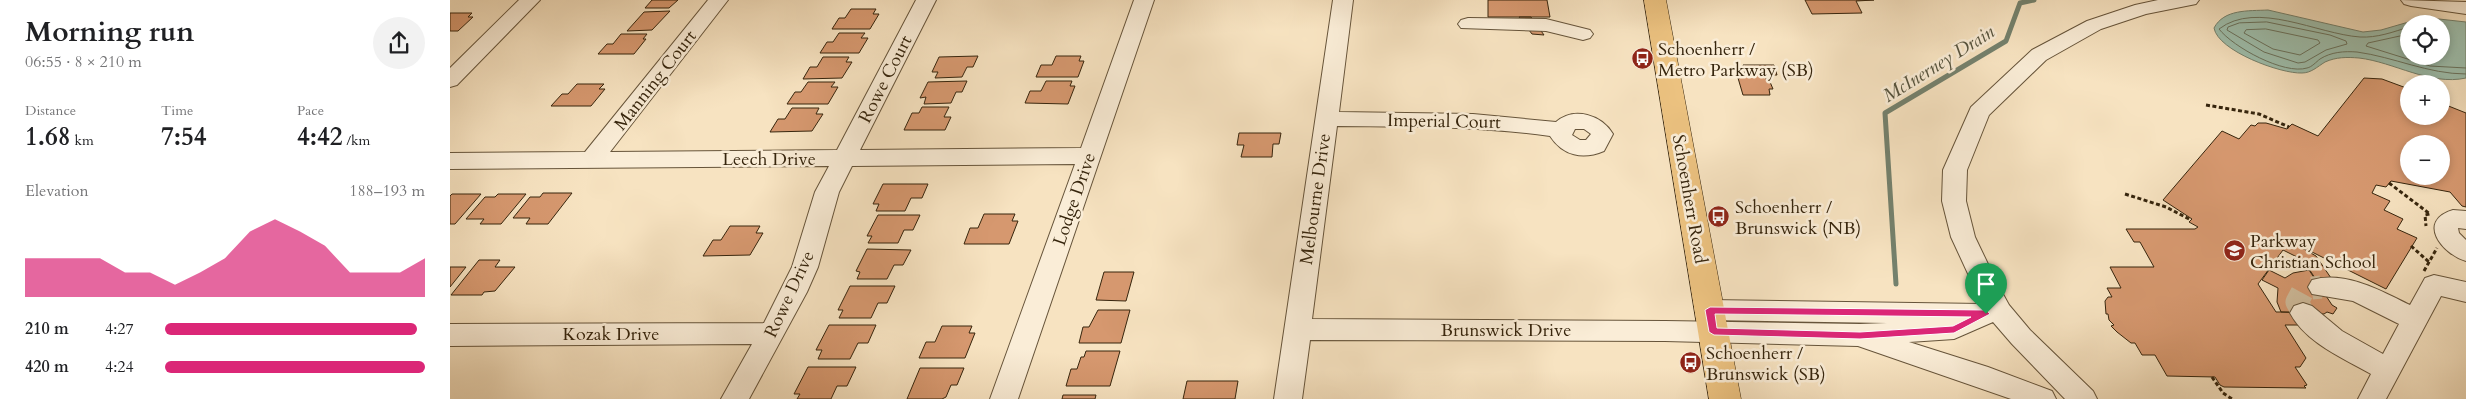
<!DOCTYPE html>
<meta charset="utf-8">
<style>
:root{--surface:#fff;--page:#f2f2f2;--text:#202124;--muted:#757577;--accent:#db2777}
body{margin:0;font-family:Cardo,serif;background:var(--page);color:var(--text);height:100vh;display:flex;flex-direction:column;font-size:19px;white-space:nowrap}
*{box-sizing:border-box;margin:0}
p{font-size:16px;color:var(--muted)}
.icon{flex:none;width:28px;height:28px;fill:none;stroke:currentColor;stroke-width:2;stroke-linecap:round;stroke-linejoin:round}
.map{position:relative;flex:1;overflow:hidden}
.details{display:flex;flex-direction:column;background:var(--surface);width:450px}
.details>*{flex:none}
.buttons{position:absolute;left:1950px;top:15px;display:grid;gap:10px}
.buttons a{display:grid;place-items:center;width:50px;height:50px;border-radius:50%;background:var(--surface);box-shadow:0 2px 8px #0003;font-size:25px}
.pin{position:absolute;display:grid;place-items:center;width:42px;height:42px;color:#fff;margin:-51px -21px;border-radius:50% 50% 50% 0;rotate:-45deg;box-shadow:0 0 5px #0007}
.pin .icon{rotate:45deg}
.round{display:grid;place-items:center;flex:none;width:52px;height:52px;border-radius:26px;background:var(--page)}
.summary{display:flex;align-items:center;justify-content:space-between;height:85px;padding:0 25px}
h1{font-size:28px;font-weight:800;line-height:38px}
.figures{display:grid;grid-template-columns:repeat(3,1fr);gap:8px;height:85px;padding:5px 25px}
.figures div{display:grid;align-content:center}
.figures b{font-size:25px;font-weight:800}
.figures small{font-size:14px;font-weight:400}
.figures p{font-size:14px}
.chart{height:140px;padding:10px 25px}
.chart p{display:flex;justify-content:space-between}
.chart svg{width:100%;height:90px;margin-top:5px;fill:var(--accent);opacity:.7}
ul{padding:0 25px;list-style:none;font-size:16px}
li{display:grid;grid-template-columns:80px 60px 1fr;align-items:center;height:38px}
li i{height:12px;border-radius:6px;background:var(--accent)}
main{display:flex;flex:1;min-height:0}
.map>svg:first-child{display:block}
.water{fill:#9ebfad;stroke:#74816d;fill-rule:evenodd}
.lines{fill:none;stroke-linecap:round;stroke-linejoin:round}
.shore{stroke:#6a725d;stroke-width:1}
.stream{stroke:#74816d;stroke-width:5}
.building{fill:#d6986f;stroke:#36250d;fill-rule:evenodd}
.minor-tunnel{stroke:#d0bd9d;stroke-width:23;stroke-dasharray:23 12;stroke-linecap:butt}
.minor-casing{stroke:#66543a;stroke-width:2}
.major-casing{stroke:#36250d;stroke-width:1}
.path{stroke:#36250d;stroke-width:3;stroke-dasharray:4 2.5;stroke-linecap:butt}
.minor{fill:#faedd7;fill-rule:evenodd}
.major{fill:#ecc280;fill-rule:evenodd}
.route{fill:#db2777;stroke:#fff;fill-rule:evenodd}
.labels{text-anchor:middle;stroke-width:5;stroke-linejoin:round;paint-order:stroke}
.poi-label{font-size:18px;fill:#36250d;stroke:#faedd7;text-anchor:start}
.street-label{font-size:18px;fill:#36250d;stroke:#faedd7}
.water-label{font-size:19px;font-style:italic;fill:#55533d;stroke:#faedd7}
</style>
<main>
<section class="details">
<div class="summary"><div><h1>Morning run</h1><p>06:55 · 8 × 210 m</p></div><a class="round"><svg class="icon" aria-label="share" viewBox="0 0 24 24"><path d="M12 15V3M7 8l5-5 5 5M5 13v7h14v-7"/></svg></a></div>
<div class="figures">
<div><p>Distance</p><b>1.68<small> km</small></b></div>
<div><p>Time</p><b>7:54</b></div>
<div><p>Pace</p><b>4:42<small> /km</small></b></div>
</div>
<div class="chart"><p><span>Elevation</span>188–193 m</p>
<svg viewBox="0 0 160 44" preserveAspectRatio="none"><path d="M0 44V25L10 25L20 25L30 25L40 32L50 32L60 38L70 32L80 25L90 12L100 6L110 12L120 19L130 32L140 32L150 32L160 25V44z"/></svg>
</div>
<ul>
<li><b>210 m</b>4:27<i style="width:97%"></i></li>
<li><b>420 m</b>4:24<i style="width:100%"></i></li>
</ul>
</section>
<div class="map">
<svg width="2016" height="399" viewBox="0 0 2016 399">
<rect width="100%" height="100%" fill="#f7e3c1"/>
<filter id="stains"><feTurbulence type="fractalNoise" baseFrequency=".004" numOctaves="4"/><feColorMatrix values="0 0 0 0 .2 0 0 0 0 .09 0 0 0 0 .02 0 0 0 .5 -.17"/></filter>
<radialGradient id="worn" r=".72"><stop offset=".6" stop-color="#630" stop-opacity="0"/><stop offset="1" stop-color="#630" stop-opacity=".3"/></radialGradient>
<path class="water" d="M1818 10 1913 32 1931 30 1962 21 1989 19 2016 22V78C1980 86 1944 62 1909 58 1897 57 1886 57 1875 62 1867 67 1861 73 1852 73 1831 74 1768 51 1764 28 1774 9 1798 11 1818 10ZM1959 24H1991V56H1959Z"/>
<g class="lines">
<path class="shore" d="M1817 22 1880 35 1896 41 1897 44 1876 50 1855 62 1848 63 1814 52 1777 30 1778 27 1789 23Z
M1959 27C1943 32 1927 38 1910 37 1867 34 1807 0 1769 29 1783 47 1834 75 1857 68 1862 67 1866 62 1870 59 1881 52 1894 51 1907 52 1944 57 1978 74 2016 74
M1816 29 1868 40 1870 43 1850 55 1823 49 1794 33 1796 30Z
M1959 34 1918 43 1916 46 1980 66 2016 68"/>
<path class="stream" d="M1446 284 1435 113 1556 41 1570 3 1584 0"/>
</g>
<path class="building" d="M202 0H228L219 8H195Z
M1038 0H1097L1100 17H1038Z
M1355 0H1424L1406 1 1412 13 1362 14Z
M401 9H426L423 14H429L420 29H382L389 18H395Z
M220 11 202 30 177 31 194 12Z
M0 13H22L18 17H23L8 31H0Z
M1069 17H1081L1094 35 1082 34Z
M389 33H415L411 38H418L409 53H370L377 42H383Z
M171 34H197L193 39H196L184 54H148L157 44H163Z
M528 56 523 67H517L512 77 485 78 488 72H482L489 57Z
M606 56H631L629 61H634L628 77H586L591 65H602Z
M373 57H399L396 62H402L392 78 353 79 360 67H367Z
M1293 65H1324L1327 75H1315L1317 82H1320L1323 89H1319L1320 95H1293L1288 78H1290L1289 74H1295Z
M1914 78 1932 79 1959 89V116H1991V103L2016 113V207L2012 206 2000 192 1941 181 1936 187 1926 185 1922 193 1940 201 1934 210 1953 219 1947 229 1967 238 1936 289 1840 241 1866 256 1881 278H1865L1853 260 1833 250 1808 284 1826 312H1842L1850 325H1835L1856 358 1850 367H1845L1857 385 1854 386 1856 388 1774 387 1770 385 1765 377 1717 376 1705 355H1692L1685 343H1681L1667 332 1661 326 1664 325 1659 320 1658 314H1656L1655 301 1658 297H1662L1657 288H1671L1660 267H1704L1690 242H1684L1676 229H1745L1748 227 1739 222 1742 219 1713 200 1772 131 1789 139 1801 125 1805 126 1808 123H1816L1837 129 1842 124 1868 136ZM1959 144H1991V176H1959Z
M517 81 512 92H506L501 103 474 104 476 97 470 98 478 82Z
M596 81H622L620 86H625L618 104 575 103 580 91H591Z
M358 82H385L381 87H388L378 104H337L345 92H351Z
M127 84H154L149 89H155L141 106H101L112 94H118Z
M472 107H499L494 117H501L495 130H454L462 113H469Z
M342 108H369L366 114H373L362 131 320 132 328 119H335Z
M789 133H831L829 144H823L822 157H791L794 145H787Z
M433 184H478L472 198H461L455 211H426L429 204H423Z
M93 193H122L98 224H76L80 218H63L80 197H90Z
M2 194H31L5 224H0V196Z
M48 194H76L51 224H30L34 219H16L35 197H45Z
M534 214H565L562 221H568L559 244H514L520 228H528Z
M428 215H470L463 230H454L448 243H418L422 236H417Z
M280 226H310L306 233H313L300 255 253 256 263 240H271Z
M417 249 461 250 453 265H444L437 279H407L410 272 406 271Z
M29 260H50L45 267H65L45 291 34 292 32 295H1Z
M0 267H16L0 287Z
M1819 270 1835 278 1843 273 1859 270 1882 305 1887 308 1883 314 1877 312 1874 314 1831 312 1827 302 1828 288 1812 280Z
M654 272H684L676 301 646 300Z
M400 286H445L437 303H428L421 318H389L393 310H388Z
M648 310H680L671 343H629L633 327H639Z
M379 325H426L418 343H408L400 359H368L372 350H366Z
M492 326H522L519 333H525L515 358H469L476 342H485Z
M636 351H670L660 386H616L621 369H627L631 357H634Z
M358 367H406L397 386H387L381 399H347L350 394H344Z
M470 368H514L507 385H501L496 397 492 399H457Z
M737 381H788L785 399H733Z
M613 395H646L645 399H612Z"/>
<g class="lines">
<path class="minor-tunnel" d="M1853 313 1847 302 1854 289 1871 287"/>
<defs>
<path id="minor" d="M69 0H90L7 85 0 87V68Z
M258 0H278L160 152 387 150 466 0H486L410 150 631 148 684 0H704L568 399H540L625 164 402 166 389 192 368 267 357 292 299 399H271L302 344 0 346V324L314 323 342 267 365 192 379 166 0 169V153L135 152Z
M883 0H903L889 112 1023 114 1106 122C1124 106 1152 115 1163 134L1154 151C1133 160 1113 156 1100 136 1030 126 958 127 887 126L862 319 1215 321 1410 324 1437 323 1260 320 1251 317 1247 310 1251 303 1260 300 1532 304 1501 237 1492 201 1493 170 1521 107 1582 50 1637 21 1685 5 1708 0H1749L1746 4 1696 14 1651 29 1596 60 1539 115 1517 170 1516 201 1525 237 1548 285 1559 305 1580 330 1643 391 1647 399H1615L1562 344 1543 322 1504 339 1459 342 1538 367 1602 391 1606 399H1561L1408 346 1215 341 860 340 852 399H824ZM1125 129H1134L1141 134 1136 140H1130L1122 135Z
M1951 0 2016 2V14L1961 6 1954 4Z
M1018 18 1096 19 1140 30 1143 34 1140 38 1133 40 1096 31 1011 28 1008 24 1011 20Z
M2003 210 2016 211V229L2008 228 2009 233 2016 240V261C1992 254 1966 221 2003 210Z
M1984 275 2016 282V302L1991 296 1936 399H1908L1921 374C1893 358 1856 343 1840 313L1844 306 1853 303 1862 306 1892 331 1933 354 1949 324 1903 301 1862 294 1858 287 1862 280C1894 270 1932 291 1960 305L1975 278Z"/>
<path id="major" d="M1194 0H1216L1291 399H1259Z"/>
</defs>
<use href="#minor" class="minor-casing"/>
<use href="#major" class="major-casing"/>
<path class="path" d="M1756 105 1809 114 1839 127
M1939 183 1980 214 1975 215 1976 226
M1675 194 1716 207 1741 220
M1961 246 1979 262
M1974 271 1987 248
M1762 377 1773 393 1782 399"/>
<use href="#minor" class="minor"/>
<use href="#major" class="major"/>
</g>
<path class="route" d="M1260 307 1536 310 1540 314 1504 333 1410 339 1264 335 1259 332 1255 310ZM1265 314 1521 317 1503 326 1410 332 1267 328Z"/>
<defs>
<symbol id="bus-disc" viewBox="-11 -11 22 22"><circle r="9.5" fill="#8f2418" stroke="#faedd7"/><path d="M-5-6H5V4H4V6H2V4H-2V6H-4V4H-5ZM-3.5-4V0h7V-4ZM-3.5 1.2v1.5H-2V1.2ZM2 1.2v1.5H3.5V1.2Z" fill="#fff"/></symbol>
<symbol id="school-disc" viewBox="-11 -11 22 22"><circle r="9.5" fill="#8f2418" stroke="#faedd7"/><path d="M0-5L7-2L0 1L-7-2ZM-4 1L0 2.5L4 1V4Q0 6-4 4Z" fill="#fff"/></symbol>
</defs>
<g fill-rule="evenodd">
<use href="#bus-disc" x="1180" y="46" width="25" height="25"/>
<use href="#bus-disc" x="1256" y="204" width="25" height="25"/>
<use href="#school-disc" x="1772" y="238" width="25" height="25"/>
<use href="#bus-disc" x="1228" y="350" width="25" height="25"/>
</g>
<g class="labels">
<g class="poi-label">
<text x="1208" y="55">Schoenherr /<tspan x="1208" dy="21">Metro Parkway (SB)</tspan></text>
<text x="1285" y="213">Schoenherr /<tspan x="1285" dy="21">Brunswick (NB)</tspan></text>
<text x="1800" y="247">Parkway<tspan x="1800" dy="21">Christian School</tspan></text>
<text x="1256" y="359">Schoenherr /<tspan x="1256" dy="21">Brunswick (SB)</tspan></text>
</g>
<g class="street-label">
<text transform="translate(435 79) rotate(-63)" y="6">Rowe Court</text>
<text transform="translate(205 80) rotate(-52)" y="6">Manning Court</text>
<text transform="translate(994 121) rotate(1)" y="6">Imperial Court</text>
<text x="319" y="165">Leech Drive</text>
<text transform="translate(624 199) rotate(-71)" y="6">Lodge Drive</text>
<text transform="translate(865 199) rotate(-82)" y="6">Melbourne Drive</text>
<text transform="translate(1240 199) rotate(80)" y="6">Schoenherr Road</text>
<text transform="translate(339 294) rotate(-65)" y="6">Rowe Drive</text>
<text x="1056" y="336">Brunswick Drive</text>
<text x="161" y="340">Kozak Drive</text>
</g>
<g class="water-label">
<text transform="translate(1488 63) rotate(-32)" y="7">McInerney Drain</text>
</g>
</g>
<rect width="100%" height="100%" filter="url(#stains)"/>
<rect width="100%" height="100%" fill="url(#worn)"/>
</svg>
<div class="buttons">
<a><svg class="icon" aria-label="locate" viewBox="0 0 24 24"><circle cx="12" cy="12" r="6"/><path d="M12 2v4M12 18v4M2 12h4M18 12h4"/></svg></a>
<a>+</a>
<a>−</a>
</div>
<div class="pin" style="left:1536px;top:314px;background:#1e9e55"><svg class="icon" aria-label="arrive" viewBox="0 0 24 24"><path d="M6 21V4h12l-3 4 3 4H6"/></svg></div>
</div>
</main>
